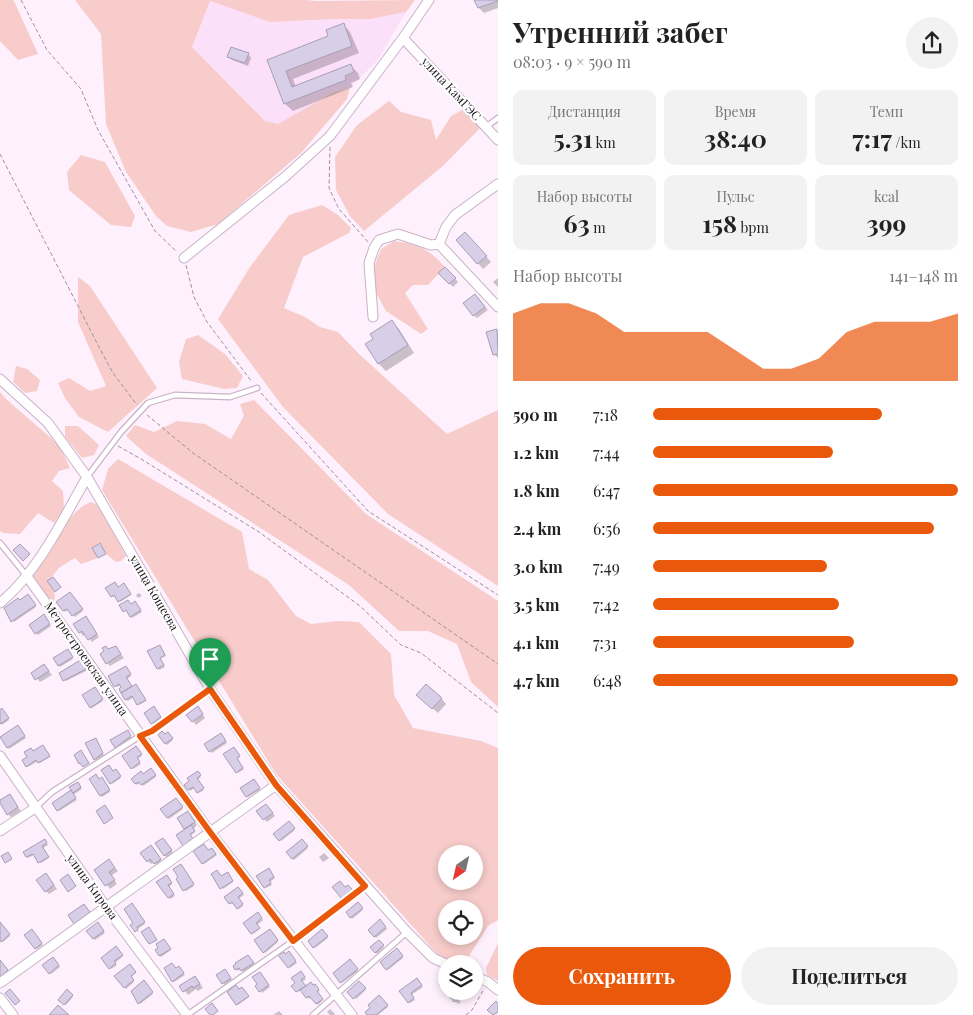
<!DOCTYPE html>
<html lang="ru">
<meta charset="utf-8">
<style>
:root{--surface:#fff;--page:#f2f2f2;--text:#222;--muted:#767676;--accent:#ea580c}
body{margin:0;font-family:"Playfair Display",serif;background:var(--page);color:var(--text);height:100vh;display:flex;flex-direction:column;font-size:19px;white-space:nowrap}
*{box-sizing:border-box;margin:0}
p{font-size:16px;color:var(--muted)}
.icon{flex:none;width:28px;height:28px;fill:none;stroke:currentColor;stroke-width:2;stroke-linecap:round;stroke-linejoin:round}
.map{position:relative;flex:1;overflow:hidden}
.panel{display:flex;flex-direction:column;background:var(--surface);width:475px}
.panel>*{flex:none}
.needle{width:32px;rotate:214deg}
.controls{position:absolute;left:438px;top:845px;display:grid;gap:10px}
.controls a{display:grid;place-items:center;width:45px;height:45px;border-radius:50%;background:var(--surface);box-shadow:0 2px 8px #0003;font-size:25px}
.pin{position:absolute;display:grid;place-items:center;width:42px;height:42px;color:#fff;margin:-51px -21px;border-radius:50% 50% 50% 0;rotate:-45deg;box-shadow:0 0 5px #0007}
.pin .icon{rotate:45deg}
.round{display:grid;place-items:center;flex:none;width:52px;height:52px;border-radius:26px;background:var(--page)}
.overview{display:flex;align-items:center;justify-content:space-between;height:85px;padding:0 15px}
h1{font-size:28px;font-weight:700;line-height:38px}
.stats{display:grid;grid-template-columns:repeat(3,1fr);gap:8px;height:85px;padding:5px 15px}
.stats div{display:grid;align-content:center;border-radius:10px;background:var(--page);text-align:center}
.stats b{font-size:25px;font-weight:700}
.stats small{font-size:14px;font-weight:400}
.stats p{font-size:14px}
.chart{height:140px;padding:10px 15px}
.chart p{display:flex;justify-content:space-between}
.chart svg{width:100%;height:90px;margin-top:5px;fill:var(--accent);opacity:.7}
.button{display:flex;gap:10px;margin-top:auto;padding:10px 15px}
.button a{flex:1;height:58px;border-radius:30px;background:var(--accent);color:#fff;font-size:20px;font-weight:700;line-height:58px;text-align:center}
.button a+a{background:var(--page);color:var(--text)}
ul{padding:0 15px;list-style:none;font-size:16px}
li{display:grid;grid-template-columns:80px 60px 1fr;align-items:center;height:38px}
li i{height:12px;border-radius:6px;background:var(--accent)}
main{display:flex;flex:1;min-height:0}
.map>svg:first-child{display:block}
.built{fill:#fcdff9}
.green{fill:#f7ccca;fill-rule:evenodd}
.shadow{fill:#0003}
.building{fill:#d8cee8;stroke:#a79eb6}
.lines{fill:none;stroke-linecap:round;stroke-linejoin:round}
.service-casing{stroke:#c9b3c7;stroke-width:7}
.minor-casing{stroke:#c9b3c7;stroke-width:11}
.path{stroke:#9c919b;stroke-width:1;stroke-dasharray:4 2.5;stroke-linecap:butt}
.service{stroke:#fff;stroke-width:4.5}
.minor{stroke:#fff;stroke-width:9}
.route-casing{stroke:#fff;stroke-width:10}
.route{stroke:#ea580c;stroke-width:6}
.labels{text-anchor:middle;stroke-width:4.5;stroke-linejoin:round;paint-order:stroke}
.street-label{font-size:12px;fill:#1a1219;stroke:#fff}
</style>
<main>
<div class="map">
<svg width="498" height="1015" viewBox="0 0 498 1015">
<rect width="100%" height="100%" fill="#fef0fc"/>
<path class="built" d="M210 1 270 22 335 19H370L406 12 377 61 350 88 332 93 278 124 265 121 192 47Z"/>
<path class="green" d="M0 0H12L14 1 38 54 18 60 0 41Z
M75 0H307L316 1 415 0 406 12 370 19H335L270 22 210 1 192 47 265 121 278 124 332 93 350 88 347 99 301 153 218 224 191 232 167 226 156 216 126 172 106 124 101 34Z
M389 101 401 112 431 120 436 140 451 116 464 109 480 128 444 165 364 231 350 216 336 190 335 157 357 125Z
M81 155 105 162 135 216 131 227 111 225 69 190 67 172Z
M322 205 338 215 351 228 349 233 303 257 284 308 305 317 320 327 338 332 359 354 447 434 498 410V586L388 514 283 407 218 319 250 267 289 215Z
M394 241C418 244 429 249 445 267L428 285H413L405 293 428 329 421 334 386 311 376 293 374 267 381 249Z
M78 277 90 286 157 388 108 432 79 417 65 398 58 383 69 378 90 391 106 386 78 322Z
M198 335 225 354 243 376 237 388 224 389 182 379 179 362 186 339Z
M16 366 27 369 40 380 37 391 25 393 13 382Z
M0 392 6 399 59 445 70 468 59 471 52 481 63 491 64 509 54 523 38 513 20 534 3 533 0 531Z
M254 400 366 514 498 601V707L471 682 457 644 428 631H399L349 585 146 454 126 436 135 425 154 432 177 421 205 424 231 439 244 416 240 404Z
M65 426H78L99 445 94 455 82 458 65 437Z
M118 459 242 532 249 569 268 580 296 616 311 624 339 621 359 622 391 654 394 695 413 728 481 741 498 748V920L488 926 464 964 441 958 276 774 102 490 108 469ZM446 854H474V881H446ZM446 909H474V936H446Z
M91 502 98 505 126 556 121 561 116 562 106 554 99 543 92 548 98 558 81 564 75 558C70 561 64 564 59 568 55 572 53 577 47 581 52 588 57 592 54 601H49L32 577C38 568 45 560 51 551 62 533 70 510 91 502Z
M498 943V981L487 975 486 968Z"/>
<path class="shadow" d="M476 0H498V8L484 13 479 8Z
M343 24 350 32 359 53 293 79 296 87 351 66 358 73 360 79 351 83 353 87 293 111 285 104 269 61 330 37Z
M248 54 251 58 248 66 232 60 229 57Z
M470 238 491 262 483 269 458 240Z
M445 268 458 282 453 287 440 273Z
M498 278V287L493 282Z
M479 299 488 310 477 318 474 315Z
M392 322 399 329 414 353 386 371 379 364 367 345 375 340Z
M497 330 498 331V358L494 354Z
M125 586 131 595 120 602 115 596 113 597 112 596 118 588Z
M139 593 142 596 138 598 136 595Z
M71 594 83 611 75 617 69 609 65 612 58 602Z
M29 597 36 607 14 622 6 608Z
M136 604 142 612 132 618 121 606Z
M44 616 51 626 38 635 30 625Z
M89 621 99 637 92 642 86 634 83 636 80 632 75 624Z
M161 647 166 656 160 659 165 667 159 670 149 652Z
M116 648 124 658 110 666 107 663 106 652Z
M69 652 73 659 60 667 55 658Z
M83 662 88 670 66 681 64 680Z
M44 665 52 675 40 682 32 673Z
M127 669 131 676 127 679 132 688 137 687 146 701 139 705 134 697 128 701 126 700 120 689 123 688 121 685 117 687 116 686Z
M96 690 103 701 92 708 91 707Z
M441 698 446 704 438 713 423 700Z
M154 708 164 721 155 726 152 723Z
M0 711H3L9 720 2 725 0 722Z
M201 711 205 718 196 725 193 721Z
M19 728 26 738 9 749 2 738Z
M129 733 132 738 117 748 116 747Z
M168 733 173 740 167 745 159 735 165 736Z
M222 736 227 743 212 753 206 745Z
M97 741 104 755 96 761 87 743Z
M44 748 50 757 40 763 38 761 28 767 27 766 33 752Z
M136 748 142 756 137 759 141 764 133 769 124 756Z
M235 750 240 757 237 759 244 769 238 773Z
M150 770 156 777 143 786 141 782 137 785 133 779 143 775Z
M117 772 121 778 112 784 111 783Z
M198 773 201 777 197 780 204 790 199 793 194 788 190 791 186 785Z
M91 779 103 780 110 792 102 797Z
M255 782 260 790 248 797 247 796Z
M79 784 82 789 73 795 77 800 59 811 54 803Z
M10 796 21 811 11 817 8 814Z
M177 800 183 809 169 819 162 809Z
M269 808 275 816 267 822 264 819Z
M191 816 197 825 193 829 195 832 190 836 194 841 186 846 178 835 186 829 179 819Z
M289 823 295 830 281 841 274 834Z
M302 841 308 848 294 860 288 852Z
M46 842 48 845 43 848 49 858 41 863 35 854 28 858 27 857 25 853Z
M166 843 174 854 168 858 164 855Z
M212 849 217 855 204 864 203 863 209 852Z
M154 850 163 863 158 866 154 862 151 864 148 861Z
M324 853 329 858 323 862 319 857Z
M109 861 118 871 111 876 117 884 110 889 96 870Z
M182 867 194 886 186 891 184 890Z
M270 870 275 878 270 882 272 885 266 888 265 887Z
M229 875 233 882 223 889 221 878Z
M166 877 172 884 169 887 175 896 170 899 158 883Z
M49 878 57 889 49 894 46 891Z
M348 886 353 892 344 899 334 887 345 889Z
M238 888 244 895 238 899 243 906 239 909 234 903 231 904 226 897Z
M358 904 363 910 352 919 347 913Z
M133 906 145 924 137 929 139 931 137 932Z
M258 914 263 920 257 925 260 929 253 934 245 923Z
M380 921 387 929 376 938 369 930Z
M0 924 10 936 3 942 0 939Z
M98 924 105 933 95 940 88 931Z
M32 931 43 945 37 949 26 935Z
M322 931 328 938 315 948 309 941Z
M272 932 278 942 265 953 256 941Z
M165 941 171 950 161 957 160 956Z
M379 941 384 947 377 954 372 948Z
M116 948 123 956 115 963 117 965 111 969 102 958Z
M397 950 403 958 388 970 382 962Z
M289 953 297 963 290 968 285 955Z
M53 958 60 967 51 974 44 965Z
M249 958 254 965 243 972 241 968 238 971 235 967Z
M350 961 358 971 342 983 334 973Z
M130 966 136 973 131 977 134 982 126 989 116 977Z
M179 968 185 975 174 982 171 978Z
M301 973 306 979 302 982 306 988 315 985 320 991 317 992 323 1000 318 1005 311 997 309 999 301 989 298 992 293 987Z
M228 974 234 982 226 987 218 975Z
M261 974 270 987 262 993 257 986Z
M417 979 423 987 411 995 415 1000 410 1003 400 991Z
M198 980 203 988 198 991 196 989 188 995 181 986Z
M144 982 153 994 140 1004 139 1003Z
M359 983 366 990 356 999 349 992Z
M242 988 249 997 238 1005 237 1004 239 991Z
M67 991 73 997 66 1005 60 1000Z
M446 991H461L456 996 461 1002 458 1004Z
M379 997 388 1007 378 1015H369Z
M330 1009 335 1014 334 1015H330L327 1012Z
M279 1011 283 1015H273Z"/>
<path class="building" d="M474 0H498V1L478 8Z
M344 23 352 46 286 71 292 87 351 64 354 72 345 76 346 80 284 104 267 60 328 36 326 30Z
M231 47 249 53 245 63 227 57Z
M465 232 487 256 477 264 456 240Z
M445 267 456 278 449 284 438 273Z
M475 294 485 307 473 316 463 303Z
M392 320 408 345 378 364 365 344 373 339 370 334Z
M497 329 498 354 493 355 486 332Z
M100 543 106 554 98 558 92 548Z
M20 544 30 554 23 561 13 550Z
M53 577 61 587 55 592 47 581Z
M115 582 118 587 124 583 131 594 118 602 114 595 111 597 105 588Z
M70 592 83 609 72 616 67 609 63 611 56 602Z
M28 594 36 605 11 622 4 608 18 598 20 600Z
M128 600 131 604 135 601 141 610 130 617 126 610 123 612 119 605Z
M44 614 50 624 35 634 29 625Z
M86 616 97 634 88 640 82 631 79 633 73 624Z
M160 645 165 655 160 658 164 665 157 669 147 651Z
M106 646 108 649 116 646 121 654 106 664 100 654 104 651 102 648Z
M68 649 73 657 58 666 53 658Z
M82 659 88 668 63 681 59 673Z
M44 664 49 671 35 680 31 673Z
M126 666 131 674 126 677 132 686 121 693 119 689 121 687 119 684 114 687 108 676Z
M136 684 146 700 137 705 132 696 125 700 121 693Z
M426 684 442 698 432 709 416 695Z
M95 687 103 699 90 708 82 695Z
M154 706 161 717 151 724 144 713Z
M198 706 203 714 192 722 186 715Z
M2 708 9 718 0 724V710Z
M18 725 25 736 7 748 0 737Z
M128 730 131 736 115 748 110 740Z
M162 731 165 734 168 732 173 738 165 744 158 735Z
M221 733 226 741 209 752 204 744Z
M96 738 103 753 94 760 85 743Z
M43 745 50 756 38 763 36 760 26 767 22 760 27 757 24 752 31 748 33 751Z
M136 746 142 754 137 757 140 762 131 769 122 756Z
M234 747 240 756 237 758 243 768 236 773 223 754Z
M81 750 89 763 83 767 80 763 79 764 74 755Z
M109 765 113 771 116 769 121 776 110 784 101 770Z
M151 768 156 775 141 785 139 782 135 784 131 779 141 771 143 774Z
M198 771 201 775 197 778 204 788 197 793 193 787 188 790 184 785 189 781 187 778Z
M96 774 99 779 102 777 110 790 100 796 89 779Z
M254 779 260 788 246 797 240 788Z
M78 782 81 787 73 793 69 787Z
M71 790 76 798 57 811 52 803Z
M10 794 18 807 7 815 0 803V800Z
M176 798 183 807 167 818 160 809Z
M266 804 273 813 263 820 256 811Z
M105 805 113 818 104 824 96 811Z
M188 811 195 822 184 829 177 818Z
M289 821 295 828 279 841 273 834Z
M191 825 195 831 190 834 193 839 183 846 176 835Z
M163 838 172 850 164 856 155 843Z
M45 839 47 843 42 846 49 857 38 863 33 854 26 857 23 852Z
M302 839 308 846 292 859 286 852Z
M204 844 208 850 212 848 216 854 202 864 193 851Z
M151 845 161 859 154 864 150 859 147 862 140 853Z
M8 852 12 859 5 863 1 856Z
M109 859 115 868 109 872 115 880 105 886 94 870Z
M181 864 194 884 183 891 176 879 178 877 173 869Z
M269 868 274 877 269 880 271 883 264 888 256 876Z
M217 870 221 876 228 872 233 881 220 889 211 874Z
M46 873 54 885 45 892 36 880Z
M68 874 76 886 68 892 60 880Z
M167 875 172 883 168 885 174 894 168 898 156 882Z
M340 881 345 887 348 885 353 890 342 899 332 887Z
M238 887 243 893 238 897 243 904 237 909 232 902 229 904 224 897Z
M358 902 363 908 350 918 346 912Z
M132 903 145 922 137 927 138 929 135 932 130 925 133 923 124 909Z
M84 904 90 912 74 924 68 915Z
M258 912 262 918 256 923 260 928 251 934 243 923Z
M380 919 386 927 374 937 368 930Z
M0 922 10 934 1 942 0 940Z
M98 922 104 931 93 939 86 931Z
M149 927 157 940 149 944 141 932Z
M32 929 42 943 35 949 24 935Z
M270 929 278 940 263 953 254 940Z
M322 929 328 936 313 948 308 941Z
M164 939 171 949 159 956 155 950 158 948 156 944Z
M379 940 384 945 375 953 370 947Z
M116 946 123 955 114 961 116 963 109 969 101 958Z
M397 948 403 956 386 970 380 962Z
M289 951 296 961 288 968 278 955 284 952 285 954Z
M248 955 254 963 241 971 239 968 235 970 233 966 236 964 235 963Z
M53 957 59 965 49 974 42 965Z
M350 959 358 969 340 983 333 973Z
M0 960 8 970 0 977Z
M172 963 176 968 179 966 184 973 172 982 164 968Z
M130 964 136 972 131 976 134 980 124 988 114 976Z
M225 969 231 978 222 984 216 975Z
M301 971 305 977 301 980 306 986 296 992 291 986 295 983 291 978Z
M260 972 269 985 259 992 255 986 257 984 252 977Z
M195 976 200 984 193 988 192 986 183 992 179 986Z
M417 978 422 985 411 993 414 998 408 1003 399 991Z
M445 978 446 991H455L459 998 454 1002 439 984Z
M144 980 153 992 138 1004 131 991Z
M359 981 366 988 353 999 347 992Z
M311 982 313 985 315 984 319 989 317 991 323 999 316 1004 309 996 306 998 300 990Z
M236 985 239 989 242 987 249 996 236 1005 227 992Z
M10 989 20 1001 15 1005 5 993Z
M67 989 73 995 64 1005 58 1000Z
M379 995 388 1005 376 1015H367L365 1012 370 1008 368 1005Z
M496 1001 498 1004V1012L493 1015 487 1010Z
M212 1003 218 1011 213 1015H210L205 1009Z
M58 1005 69 1015H49Z"/>
<g class="lines">
<defs>
<path id="service" d="M486 127 498 118
M87 477 121 432 148 403 175 395 230 397 257 388
M0 543 26 575
M36 807 52 792 140 736
M187 1015 293 941 365 886
M313 1015 407 932"/>
<path id="minor" d="M403 38 498 140
M439 244 498 307
M184 258 286 176 330 136 403 38 429 0
M373 317 369 263 374 248 379 240 398 234 431 245 439 244 446 227 455 215 498 184
M0 379 48 423 87 477 210 689 276 785 407 932 433 958 446 964
M26 575 210 832 352 1015
M0 603C38 572 63 519 87 477
M0 756 106 907 187 1015
M0 831 35 808
M474 976 488 982 498 990
M0 983 276 785
M0 998 13 1015"/>
</defs>
<use href="#service" class="service-casing"/>
<use href="#minor" class="minor-casing"/>
<path class="path" d="M21 0 47 50 81 89 98 130 155 231 177 252
M330 147 329 188 339 209 368 242
M0 154 100 349 113 373 137 405
M186 265 194 297 207 322 252 382
M261 393 368 511 498 595
M147 415 193 453 498 664
M118 446 141 459 259 532 360 606 401 645 421 653 498 713
M150 732 203 694
M466 1015 472 1010 484 989"/>
<use href="#service" class="service"/>
<use href="#minor" class="minor"/>
</g>
<g class="lines">
<defs>
<path id="route" d="M210 689 276 785 365 886 293 941 210 832 140 736 152 731Z"/>
</defs>
<use href="#route" class="route-casing"/>
<use href="#route" class="route"/>
</g>
<g class="labels">
<g class="street-label">
<text transform="translate(451 89) rotate(47)" y="4">улица КамГЭС</text>
<text transform="translate(154 593) rotate(60)" y="4">улица Кощеева</text>
<text transform="translate(86 659) rotate(55)" y="4">Метростроевская улица</text>
<text transform="translate(92 887) rotate(54)" y="4">улица Кирова</text>
</g>
</g>
</svg>
<div class="controls">
<a><svg class="needle" viewBox="-14 -14 28 28"><path d="M0-13l5 13h-10z" fill="#e53935"/><path d="M0 13l5-13h-10z" fill="#767676"/></svg></a>
<a><svg class="icon" aria-label="locate" viewBox="0 0 24 24"><circle cx="12" cy="12" r="6"/><path d="M12 2v4M12 18v4M2 12h4M18 12h4"/></svg></a>
<a><svg class="icon" aria-label="layers" viewBox="0 0 24 24"><path d="M12 4l9 5-9 5-9-5zM3 14l9 5 9-5"/></svg></a>
</div>
<div class="pin" style="left:210px;top:689px;background:#1e9e55"><svg class="icon" aria-label="arrive" viewBox="0 0 24 24"><path d="M6 21V4h12l-3 4 3 4H6"/></svg></div>
</div>
<section class="panel">
<div class="overview"><div><h1>Утренний забег</h1><p>08:03 · 9 × 590 m</p></div><a class="round"><svg class="icon" aria-label="share" viewBox="0 0 24 24"><path d="M12 15V3M7 8l5-5 5 5M5 13v7h14v-7"/></svg></a></div>
<div class="stats">
<div><p>Дистанция</p><b>5.31<small> km</small></b></div>
<div><p>Время</p><b>38:40</b></div>
<div><p>Темп</p><b>7:17<small> /km</small></b></div>
</div>
<div class="stats">
<div><p>Набор высоты</p><b>63<small> m</small></b></div>
<div><p>Пульс</p><b>158<small> bpm</small></b></div>
<div><p>kcal</p><b>399</b></div>
</div>
<div class="chart"><p><span>Набор высоты</span>141–148 m</p>
<svg viewBox="0 0 160 44" preserveAspectRatio="none"><path d="M0 44V11L10 6L20 6L30 11L40 20L50 20L60 20L70 20L80 29L90 38L100 38L110 33L120 20L130 15L140 15L150 15L160 11V44z"/></svg>
</div>
<ul>
<li><b>590 m</b>7:18<i style="width:75%"></i></li>
<li><b>1.2 km</b>7:44<i style="width:59%"></i></li>
<li><b>1.8 km</b>6:47<i style="width:100%"></i></li>
<li><b>2.4 km</b>6:56<i style="width:92%"></i></li>
<li><b>3.0 km</b>7:49<i style="width:57%"></i></li>
<li><b>3.5 km</b>7:42<i style="width:61%"></i></li>
<li><b>4.1 km</b>7:31<i style="width:66%"></i></li>
<li><b>4.7 km</b>6:48<i style="width:100%"></i></li>
</ul>
<div class="button"><a>Сохранить</a><a>Поделиться</a></div>
</section>
</main>
